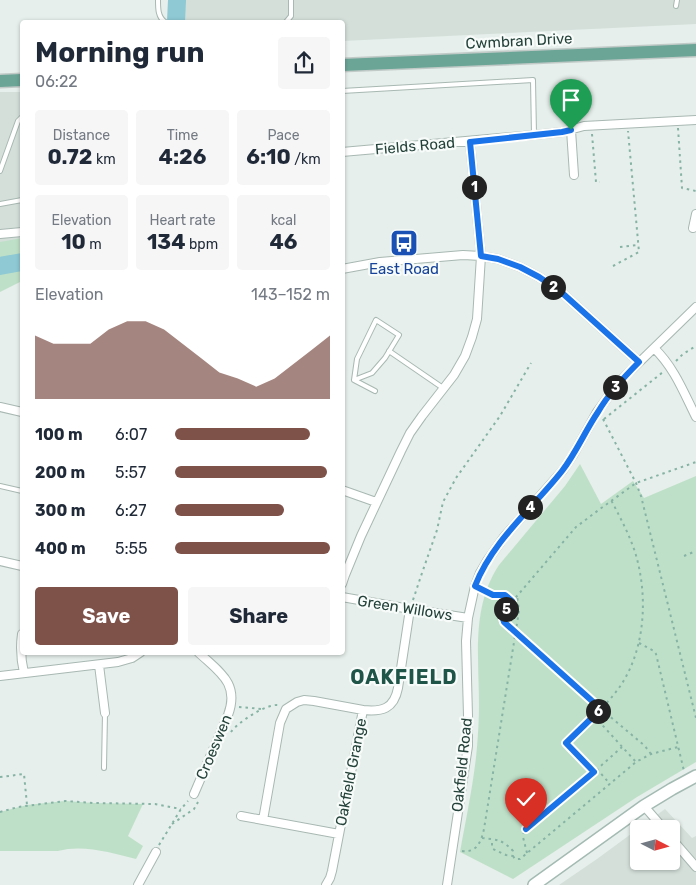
<!DOCTYPE html>
<meta charset="utf-8">
<style>
:root{--surface:#fff;--page:#f6f6f7;--text:#1f2937;--muted:#747a83;--accent:#7f5249}
body{margin:0;font-family:Rubik,sans-serif;background:var(--page);color:var(--text);height:100vh;display:flex;flex-direction:column;font-size:19px;white-space:nowrap}
*{box-sizing:border-box;margin:0}
p{font-size:16px;color:var(--muted)}
.icon{flex:none;width:28px;height:28px;fill:none;stroke:currentColor;stroke-width:2;stroke-linecap:round;stroke-linejoin:round}
.map{position:relative;flex:1;overflow:hidden}
.drawer{position:absolute;left:20px;top:20px;width:325px;height:635px;display:flex;flex-direction:column;background:var(--surface);border-radius:5px;box-shadow:0 1px 4px #0004}
.drawer>*{flex:none}
.needle{width:32px;rotate:96deg}
.fabs{position:absolute;left:630px;top:820px;display:grid;gap:10px}
.fabs a{display:grid;place-items:center;width:50px;height:50px;border-radius:5px;background:var(--surface);box-shadow:0 1px 4px #0004;font-size:25px}
.pin{position:absolute;display:grid;place-items:center;width:42px;height:42px;color:#fff;margin:-51px -21px;border-radius:50% 50% 50% 0;rotate:-45deg;box-shadow:0 0 5px #0007}
.pin .icon{rotate:45deg}
.km{position:absolute;width:25px;height:25px;margin:-12px;border-radius:50%;background:#222;color:#fff;font-size:14px;line-height:25px;text-align:center}
.round{display:grid;place-items:center;flex:none;width:52px;height:52px;border-radius:5px;background:var(--page)}
.head{display:flex;align-items:center;justify-content:space-between;height:85px;padding:0 15px}
h1{font-size:28px;font-weight:700;line-height:38px}
.figures{display:grid;grid-template-columns:repeat(3,1fr);gap:8px;height:85px;padding:5px 15px}
.figures div{display:grid;align-content:center;border-radius:5px;background:var(--page);text-align:center}
.figures b{font-size:21px;font-weight:700}
.figures small{font-size:14px;font-weight:400}
.figures p{font-size:14px}
.chart{height:140px;padding:10px 15px}
.chart p{display:flex;justify-content:space-between}
.chart svg{width:100%;height:90px;margin-top:5px;fill:var(--accent);opacity:.7}
.button{display:flex;gap:10px;margin-top:auto;padding:10px 15px}
.button a{flex:1;height:58px;border-radius:5px;background:var(--accent);color:#fff;font-size:20px;font-weight:700;line-height:58px;text-align:center}
.button a+a{background:var(--page);color:var(--text)}
ul{padding:0 15px;list-style:none;font-size:16px}
li{display:grid;grid-template-columns:80px 60px 1fr;align-items:center;height:38px}
li i{height:12px;border-radius:6px;background:var(--accent)}
.map>svg:first-child{display:block}
.built{fill:#d4dfda;fill-rule:evenodd}
.green{fill:#bfe0c8}
.lines{fill:none;stroke-linecap:round;stroke-linejoin:round}
.river{stroke:#8ec9d4;stroke-width:18}
.lane-casing{stroke:#a8b8b2;stroke-width:6}
.street-casing{stroke:#a8b8b2;stroke-width:10}
.secondary-casing{stroke:#a4bbb3;stroke-width:14}
.primary-casing{stroke:#c2cac8;stroke-width:15}
.path{stroke:#86b3a5;stroke-width:2;stroke-dasharray:2.5 4;stroke-linecap:butt}
.lane{stroke:#fff;stroke-width:4}
.street{stroke:#fff;stroke-width:8}
.secondary{stroke:#fff;stroke-width:11}
.primary{stroke:#6aa596;stroke-width:12}
.route-casing{stroke:#fff;stroke-width:10}
.route{stroke:#1a73e8;stroke-width:6}
.labels{text-anchor:middle;stroke-width:4.5;stroke-linejoin:round;paint-order:stroke}
.street-label{font-size:15px;fill:#24423a;stroke:#f7fbf9}
.transit-label{font-size:15px;fill:#164399;stroke:#f7fbf9}
.district-label{font-size:20px;font-weight:bold;letter-spacing:1px;fill:#1f5548;stroke:#f7fbf9}
</style>
<div class="map">
<svg width="696" height="885" viewBox="0 0 696 885">
<rect width="100%" height="100%" fill="#e6efeb"/>
<path class="built" d="M175 0H696V24L343 41 342 22H176Z
M0 92H22V266L0 268Z
M665 809 692 838 696 836V885H559L597 859ZM639 829H671V861H639Z"/>
<path class="green" d="M22 238V281L0 292V242Z
M580 464 601 504 633 481 644 498 696 476V762L637 797 513 879 460 852C466 818 474 782 477 747 478 734 479 719 479 705 479 658 471 607 499 565L565 486Z
M65 801 94 803 143 804 128 836 143 846 136 859C112 853 83 844 58 851H0V812L27 805Z"/>
<g class="lines">
<path class="river" d="M176 22 177 0
M0 266 22 262"/>
<defs>
<path id="lane" d="M158 0C158 9 158 17 165 22
M676 6 677 0
M286 22 291 16V0
M342 91 533 80 534 135
M0 171 18 121 22 117
M0 204 22 200
M389 351 443 388
M354 380 372 373 385 358 399 335 376 320 357 359 354 380 375 391
M0 486 22 491
M104 768 105 713"/>
<path id="street" d="M571 130 574 175
M342 152 534 135 562 132 584 126 696 120
M693 228 696 214
M0 234 22 232
M342 269 380 262 463 255 481 256 498 259 520 267 539 277 560 291 639 362
M654 348C674 367 684 393 696 417
M0 407 22 412
M342 490 376 502
M0 561 22 566
M342 584 345 575 361 536 401 451 410 433 422 416 454 375 465 356 472 337 477 319 481 256 470 142
M342 597 410 609 468 618
M22 634C20 648 21 660 24 673
M99 665 105 713
M0 676 118 662 132 658 141 652
M194 794 228 715C240 683 219 672 198 652
M644 806 664 829
M241 816 339 834
M263 820 280 723 286 709 297 702 304 700 314 701 363 710
M671 838 696 867
M138 885 156 852
M326 885 330 878 332 871 363 710C382 712 394 709 398 688L410 609
M447 885 468 746V716L466 641 468 618 475 586 480 573 487 561 504 537 563 470 573 455 597 412 619 382 696 307"/>
<path id="secondary" d="M534 885 644 806 672 789 696 776"/>
<path id="primary" d="M342 65 696 50
M0 81 22 80"/>
</defs>
<use href="#lane" class="lane-casing"/>
<use href="#street" class="street-casing"/>
<use href="#secondary" class="secondary-casing"/>
<use href="#primary" class="primary-casing"/>
<path class="path" d="M678 128 682 188 696 191
M592 134 596 182H600
M620 247 638 245
M613 266 639 252 628 131
M676 361 683 354 696 346
M603 419 636 483 641 496 696 718
M604 419 663 372
M684 556 696 551
M483 590 493 595H505L512 601
M413 600 422 573 437 530 443 502 456 478 500 416 531 363
M639 643 654 651 656 654 684 771
M239 707 262 709
M594 716 636 762
M231 732C238 722 266 704 278 705
M651 754 645 746 601 709 505 623C501 619 501 615 505 610L576 527 600 509 636 483 696 462
M597 769 610 784
M594 772 566 743C584 724 606 707 621 685 646 647 648 594 635 552 629 534 620 517 611 500
M0 777 24 774 27 805
M0 812 18 807 65 801 94 803 155 804 181 809
M172 824 194 809 198 802
M482 838C497 840 502 839 513 851V856L506 855 493 849 492 847V840
M159 845 181 809 188 801
M462 851C477 853 481 842 484 829L519 611 517 595
M527 853 523 837 524 831 594 772 622 747
M513 856 515 859H520L636 762 651 754 678 747"/>
<use href="#lane" class="lane"/>
<use href="#street" class="street"/>
<use href="#secondary" class="secondary"/>
<use href="#primary" class="primary"/>
</g>
<g class="lines">
<defs>
<path id="route" d="M526 829 594 772 566 743 601 709 504 622C500 613 507 607 512 601L505 595H493L475 586C493 540 533 508 562 471 576 453 585 431 598 412 609 393 623 378 639 362L560 291 539 277 520 267 498 259 481 256 470 142 562 132 571 130"/>
</defs>
<use href="#route" class="route-casing"/>
<use href="#route" class="route"/>
</g>
<defs>
<symbol id="bus-square" viewBox="-11 -11 22 22"><rect x="-9" y="-9" width="18" height="18" rx="4" fill="#1a4fb4" stroke="#f7fbf9"/><path d="M-5-6H5V4H4V6H2V4H-2V6H-4V4H-5ZM-3.5-4V0h7V-4ZM-3.5 1.2v1.5H-2V1.2ZM2 1.2v1.5H3.5V1.2Z" fill="#fff"/></symbol>
</defs>
<g fill-rule="evenodd">
<use href="#bus-square" x="388" y="227" width="32" height="32"/>
</g>
<g class="labels">
<g class="street-label">
<text transform="translate(519 41) rotate(-3)" y="5">Cwmbran Drive</text>
<text transform="translate(415 146) rotate(-5)" y="5">Fields Road</text>
<text transform="translate(405 608) rotate(9)" y="5">Green Willows</text>
<text transform="translate(214 747) rotate(-67)" y="5">Croeswen</text>
<text transform="translate(462 765) rotate(-84)" y="5">Oakfield Road</text>
<text transform="translate(351 772) rotate(-79)" y="5">Oakfield Grange</text>
</g>
<g class="transit-label">
<text x="404" y="274">East Road</text>
</g>
<g class="district-label">
<text x="404" y="684">OAKFIELD</text>
</g>
</g>
</svg>
<div class="fabs">
<a><svg class="needle" viewBox="-14 -14 28 28"><path d="M0-13l5 13h-10z" fill="#e53935"/><path d="M0 13l5-13h-10z" fill="#747a83"/></svg></a>
</div>
<div class="pin" style="left:571px;top:130px;background:#1e9e55"><svg class="icon" aria-label="arrive" viewBox="0 0 24 24"><path d="M6 21V4h12l-3 4 3 4H6"/></svg></div>
<div class="pin" style="left:526px;top:829px;background:#d93025"><svg class="icon" aria-label="check" viewBox="0 0 24 24"><path d="M5 12l5 5 9-10"/></svg></div>
<b class="km" style="left:474px;top:187px">1</b>
<b class="km" style="left:553px;top:287px">2</b>
<b class="km" style="left:615px;top:387px">3</b>
<b class="km" style="left:530px;top:507px">4</b>
<b class="km" style="left:506px;top:609px">5</b>
<b class="km" style="left:598px;top:711px">6</b>
<section class="drawer">
<div class="head"><div><h1>Morning run</h1><p>06:22</p></div><a class="round"><svg class="icon" aria-label="share" viewBox="0 0 24 24"><path d="M12 15V3M7 8l5-5 5 5M5 13v7h14v-7"/></svg></a></div>
<div class="figures">
<div><p>Distance</p><b>0.72<small> km</small></b></div>
<div><p>Time</p><b>4:26</b></div>
<div><p>Pace</p><b>6:10<small> /km</small></b></div>
</div>
<div class="figures">
<div><p>Elevation</p><b>10<small> m</small></b></div>
<div><p>Heart rate</p><b>134<small> bpm</small></b></div>
<div><p>kcal</p><b>46</b></div>
</div>
<div class="chart"><p><span>Elevation</span>143–152 m</p>
<svg viewBox="0 0 160 44" preserveAspectRatio="none"><path d="M0 44V13L10 17L20 17L30 17L40 10L50 6L60 6L70 10L80 17L90 24L100 31L110 34L120 38L130 34L140 27L150 20L160 13V44z"/></svg>
</div>
<ul>
<li><b>100 m</b>6:07<i style="width:87%"></i></li>
<li><b>200 m</b>5:57<i style="width:98%"></i></li>
<li><b>300 m</b>6:27<i style="width:70%"></i></li>
<li><b>400 m</b>5:55<i style="width:100%"></i></li>
</ul>
<div class="button"><a>Save</a><a>Share</a></div>
</section>
</div>
